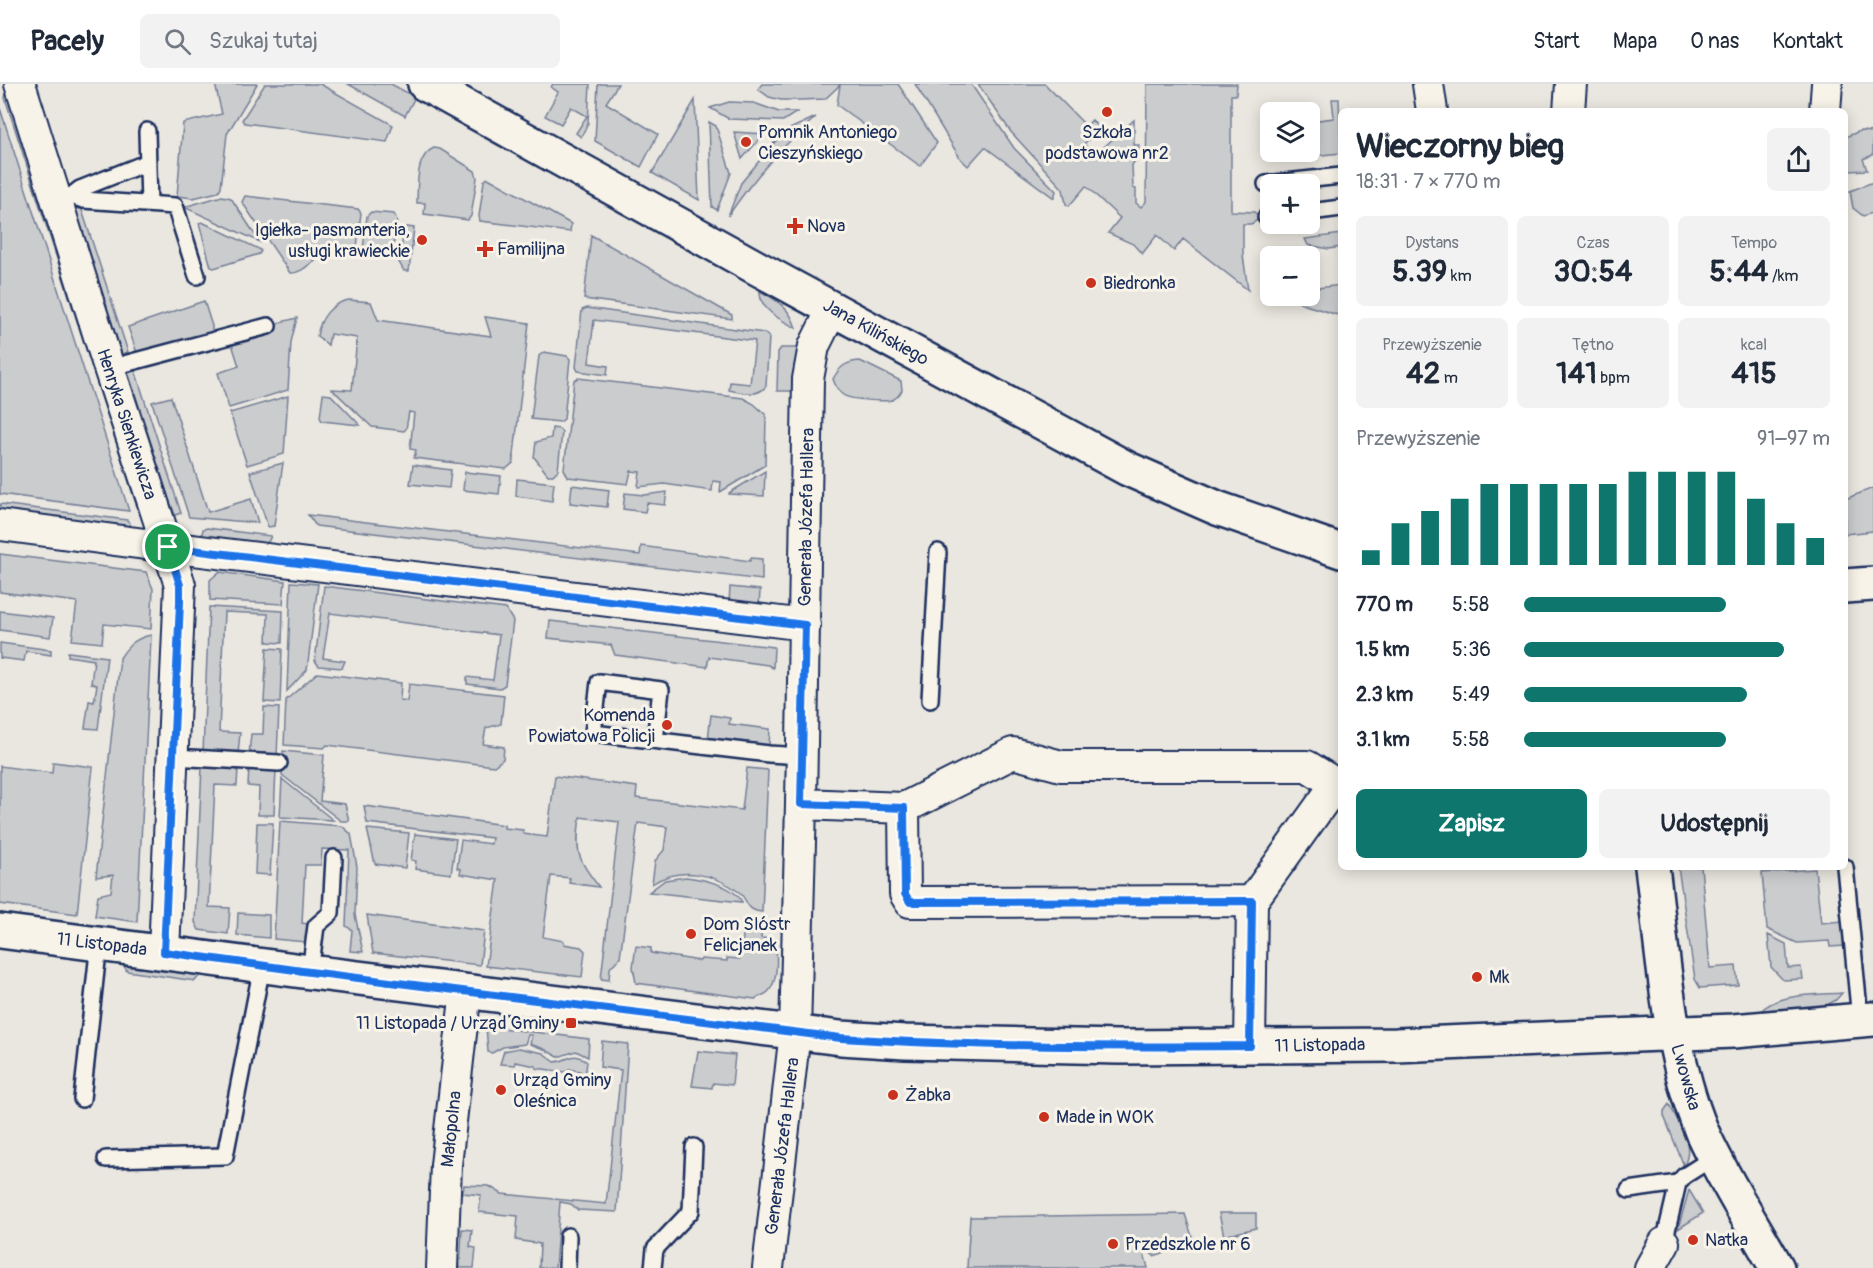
<!DOCTYPE html>
<html lang="pl">
<meta charset="utf-8">
<style>
:root{--surface:#fff;--page:#f2f2f3;--text:#1f2937;--muted:#747a83;--line:#e0e1e3;--accent:#0f766e}
body{margin:0;font-family:Pangolin,sans-serif;background:var(--page);color:var(--text);height:100vh;display:flex;flex-direction:column;font-size:22px;white-space:nowrap}
*{box-sizing:border-box;margin:0}
p{font-size:20px;color:var(--muted)}
.icon{flex:none;width:33px;height:33px;fill:none;stroke:currentColor;stroke-width:2;stroke-linecap:round;stroke-linejoin:round}
.map{position:relative;flex:1;overflow:hidden}
.side{position:absolute;left:1338px;top:24px;width:510px;height:762px;display:flex;flex-direction:column;background:var(--surface);border-radius:9px;box-shadow:0 3px 15px #0003}
.side>*{flex:none}
.fabs{position:absolute;left:1260px;top:18px;display:grid;gap:12px}
.fabs a{display:grid;place-items:center;width:60px;height:60px;border-radius:9px;background:var(--surface);box-shadow:0 3px 15px #0003;font-size:30px}
.pin{position:absolute;display:grid;place-items:center;width:51px;height:51px;color:#fff;margin:-26px;border:3px solid #fff;border-radius:50%;box-shadow:0 2px 6px #0007}
.round{display:grid;place-items:center;flex:none;width:63px;height:63px;border-radius:9px;background:var(--page)}
.head{display:flex;align-items:center;justify-content:space-between;height:102px;padding:0 18px}
h1{font-size:33px;font-weight:700;line-height:45px}
.figures{display:grid;grid-template-columns:repeat(3,1fr);gap:9px;height:102px;padding:6px 18px}
.figures div{display:grid;align-content:center;border-radius:9px;background:var(--page);text-align:center}
.figures b{font-size:30px;font-weight:700}
.figures small{font-size:16px;font-weight:400}
.figures p{font-size:16px}
.chart{height:168px;padding:12px 18px}
.chart p{display:flex;justify-content:space-between}
.chart svg{width:100%;height:108px;margin-top:6px;stroke:var(--accent);stroke-width:6}
.action{display:flex;gap:12px;margin-top:auto;padding:12px 18px}
.action a{flex:1;height:69px;border-radius:9px;background:var(--accent);color:#fff;font-size:24px;font-weight:700;line-height:69px;text-align:center}
.action a+a{background:var(--page);color:var(--text)}
ul{padding:0 18px;list-style:none;font-size:20px}
li{display:grid;grid-template-columns:96px 72px 1fr;align-items:center;height:45px}
li i{height:15px;border-radius:8px;background:var(--accent)}
header{display:flex;align-items:center;gap:36px;box-sizing:border-box;height:84px;padding:0 30px;background:var(--surface);border-bottom:2px solid var(--line)}
header strong{font-size:28px}
nav{display:flex;gap:33px;margin-inline-start:auto;font-size:21px}
.search{width:420px;height:54px;background:var(--page);display:flex;align-items:center;gap:15px;box-sizing:border-box;padding:0 21px;border-radius:9px;color:var(--muted);font-size:22px}
.map>svg:first-child{display:block}
.green{fill:#cbcccd;stroke:#737e96;stroke-width:1.5}
.lines{fill:none;stroke-linecap:round;stroke-linejoin:round}
.service-casing{stroke:#1b2f5e;stroke-width:20}
.minor-casing{stroke:#1b2f5e;stroke-width:34}
.tertiary-casing{stroke:#1b2f5e;stroke-width:38}
.service{stroke:#f7f3e8;stroke-width:15}
.minor{stroke:#f7f3e8;stroke-width:30}
.tertiary{stroke:#f7f3e8;stroke-width:33}
.route-casing{stroke:#fff;stroke-width:12}
.route{stroke:#1a73e8;stroke-width:8}
.poi-dot{fill:#c8321e;stroke:#f7f3e8;stroke-width:2}
.labels{text-anchor:middle;stroke-width:6;stroke-linejoin:round;paint-order:stroke}
.poi-label{font-size:18px;fill:#1b2f5e;stroke:#f7f3e8;text-anchor:start}
.street-label{font-size:18px;fill:#1b2f5e;stroke:#f7f3e8}
</style>
<header>
<strong>Pacely</strong>
<div class="search"><svg class="icon" aria-label="search" viewBox="0 0 24 24"><circle cx="10" cy="10" r="6"/><path d="M15 15l6 6"/></svg>Szukaj tutaj</div>
<nav><a>Start</a><a>Mapa</a><a>O nas</a><a>Kontakt</a></nav>
</header>
<div class="map">
<svg width="1873" height="1184" viewBox="0 0 1873 1184">
<rect width="100%" height="100%" fill="#eae7e0"/>
<filter id="ink" filterUnits="userSpaceOnUse"><feTurbulence type="fractalNoise" baseFrequency=".0167" numOctaves="2"/><feDisplacementMap in="SourceGraphic" scale="12" xChannelSelector="R" yChannelSelector="G"/><feConvolveMatrix kernelMatrix="1 2 1 2 8 2 1 2 1" color-interpolation-filters="sRGB"/></filter>
<g filter="url(#ink)">
<path class="green" d="M215 0H257L227 50 221 103 218 108 193 114 177 112 183 39 222 30Z
M265 0H320L393 41 387 58 245 39 242 36Z
M348 0H391L415 13 405 32Z
M553 0H590L588 39 581 53 576 49 587 32 571 23 561 40 545 32 558 8 551 3Z
M598 0H618L606 19 658 50 641 83 595 57Z
M762 0H898L937 59 920 82 837 21 840 1 825 15 800 16H781L769 13 758 5Z
M915 0H971L1014 64 1056 107 1054 114 985 63 968 82 960 74Z
M978 0H1045L1086 42 1092 36 1099 45 1084 60 1095 71 1134 36V61H1139L1138 73 1132 81 1133 104 1136 105V119L1141 123 1146 118 1147 0H1237L1236 11H1231V127L1254 128 1259 132V135L1251 140H1243V171L1248 206 1183 155 1174 167 1157 151 1142 170 1133 160 1108 149 1120 134 1086 102 1069 122 1066 120 1063 105 1011 48Z
M9 8 141 429 138 426 5 14 6 9Z
M1332 15H1339L1341 69 1282 75 1283 72 1296 71V68H1310V37L1334 34Z
M695 16 699 116 652 89Z
M729 18 754 19 779 28H797L783 37 729 35 710 24Z
M0 24 129 427 0 410Z
M816 33C782 62 753 95 728 132L741 99 783 48Z
M709 38 716 42 731 89 717 126 712 123Z
M1860 47 1873 48V71L1863 75 1867 86 1848 87 1845 53Z
M734 48 764 50 742 75Z
M434 64 440 65 475 87 477 94 471 132 468 136 424 130 425 119H417C418 101 415 72 434 64Z
M488 94 571 140 570 148 480 137 479 132 484 97Z
M1873 98V129L1863 132 1853 124 1850 107Z
M222 112 231 114 260 158 184 123Z
M245 112 358 125 361 129 357 163C349 171 334 165 324 170 312 176 303 190 290 189L242 118Z
M81 123 128 268 122 270 75 124Z
M371 128 394 130 397 136 392 170 389 172 365 169 363 166 367 132Z
M202 138 259 165 261 167 259 170 214 184 211 183 199 139Z
M407 143 414 144 409 187H404L399 178 404 145Z
M1341 150V163L1329 165 1308 161 1305 155Z
M591 151 732 231V235L584 215Z
M1310 173H1312L1317 204 1341 201V232L1302 220 1294 212H1310Z
M760 207C777 216 790 224 796 244 781 236 759 226 760 207Z
M349 216 371 218 378 236 491 252 485 233 529 239 513 379 506 385 414 374 416 366 410 365 414 329 409 328 406 345 404 347 372 343 332 305 352 306 357 254 330 250 328 261 317 252C320 234 331 219 349 216Z
M204 217 212 242V250L137 269 128 243Z
M587 224 764 249 769 253 766 302C758 314 741 308 729 306L730 298 750 300 755 257 594 236 589 279 608 282 607 291 578 287 576 283 582 226Z
M297 234 291 258 288 306 229 324 218 289 239 282 232 260 273 247V240Z
M781 264H797L796 307H777L778 268Z
M544 268 567 272 570 275 564 335 560 338 531 335 539 272Z
M860 277 901 297 902 306C900 310 897 314 892 316 883 318 850 316 843 311 838 307 835 301 833 295 840 282 846 278 860 277Z
M135 286 181 429 175 431 169 415 128 288Z
M578 294 743 314 754 320 766 331 765 381 720 408 721 398 713 397 712 407 664 400 638 403 640 388 631 387 628 400 568 393 564 385 574 296Z
M323 310 331 311 360 341 322 337 320 333Z
M288 312 284 370 247 381 230 329Z
M171 313 208 428 251 415 258 439 189 433 152 318Z
M552 344 559 345 562 348 558 386 553 391H548L534 373 536 358 551 354Z
M283 379 274 442 268 443 250 388Z
M413 381 451 386 449 404 410 400Z
M765 387 764 412 729 410V409Z
M465 388 501 392 499 410 463 406Z
M517 395 554 399 552 417 516 412Z
M572 401 609 406 607 423 570 419Z
M1873 404V447L1845 450V415Z
M667 408 665 421 647 419 645 428 623 425 625 409 644 411Z
M0 420 127 436 130 439 131 445 0 428Z
M308 431 640 471 641 462 750 477 751 474 762 475V496L316 442Z
M207 444 271 452 268 458 260 461 201 455 203 445Z
M0 470 146 488 153 505 151 545 104 540 102 559 72 556 77 518 0 508Z
M219 488 285 497 283 520 210 516V496Z
M291 498 318 500 307 586 287 607Z
M324 502 506 525 513 537 505 601 500 604 467 600V593L493 596 499 551 330 529 323 574 345 577 342 584 319 582 315 577Z
M730 503 760 506 759 523 729 519Z
M209 523 283 527 282 559 267 558 268 530 224 528 219 648 240 649 238 670 203 669Z
M0 527 53 534 50 553 0 546Z
M550 537 774 563 773 584 768 581 709 573 707 583 615 571 611 561 548 554Z
M151 551 150 576 137 838 95 832 98 811 111 808 113 791 96 793 120 574C128 561 136 554 151 551Z
M0 559 51 566V571L26 567 24 577 0 574Z
M267 564 282 565 280 619 264 618Z
M68 568 107 573 98 645 85 644 89 617 94 618 97 601 91 599 94 576 68 572Z
M317 589 401 599 400 616 407 617 409 600 504 611 501 640 486 644 483 660 504 663 503 675 494 682 327 661 324 664 284 661 286 616Z
M264 623 279 624 277 672 249 671 251 650H263Z
M711 631 730 634 729 640 770 645 769 661 708 655Z
M283 667 324 671 320 717 345 720 349 737H341L282 691Z
M53 678 93 683 77 830 0 820V682L52 689Z
M202 682 238 684 237 702 215 701 209 823 230 824 228 850 199 846 195 838Z
M249 684 276 685 274 731H258L259 703 248 702Z
M747 684 768 686 762 828C744 826 749 816 739 808 714 789 679 782 652 800L655 777 664 766 667 743 638 739 620 873 610 884 609 896 601 895 619 738 580 733C575 769 577 774 599 803L569 799 570 794 551 792 543 853 564 857V860L581 863 585 867 582 893 486 882 498 796 460 790 461 785 457 784 461 756 491 760 492 754 367 739 364 722 504 741V744L523 746V750L547 753 555 692 637 703 636 714 742 726Z
M282 695 333 736 280 733Z
M280 737 342 742 351 750 357 783 355 831 363 868 350 867 352 846 346 842 349 766 322 765 321 781H305L302 839 308 840 306 858 274 855Z
M257 739H273L270 791 255 790Z
M367 745 409 749 405 784 375 780Z
M415 750 456 755 451 790 415 785 416 777 411 776Z
M1678 783H1701L1710 884 1736 882 1738 901 1700 904 1695 895Z
M1815 785 1821 839 1843 837 1845 862 1830 863 1829 857 1797 859 1767 845 1762 789Z
M686 793C702 795 734 801 742 818L649 808 665 796Z
M238 829 269 831V854L237 851Z
M367 831 484 847 480 881 373 869Z
M745 837 762 838 761 854 776 855C776 870 780 895 768 908 765 911 760 912 755 915L636 899 633 883 636 862 651 864V869L700 877 701 875 727 877V874L740 875Z
M1768 851 1786 860 1788 884 1801 883 1803 895 1783 896 1771 883Z
M124 882 200 891 195 897 127 887Z
M1842 909 1836 916 1827 921 1760 928C1776 909 1818 911 1842 909Z
M486 942 589 955 588 973 576 967 558 973 544 965 530 960 532 951H528L525 960 503 963 492 969 488 968Z
M602 957 628 960 617 1128 578 1126 571 1120 560 1118 555 1184H539L540 1160 516 1156 518 1132 479 1128 481 1111 463 1109 464 1101 489 1102 502 1110 606 1120 621 986 600 983Z
M519 964 543 969 555 978C572 976 571 966 587 978L585 991 581 990 580 987 569 985 565 988 536 984V982L515 978V981L500 980 504 967Z
M698 967 735 971 732 1001 713 999 712 1004 692 1002Z
M1669 1020C1679 1040 1695 1059 1684 1082L1664 1032V1027Z
M1689 1106 1703 1129 1678 1145Z
M1219 1129H1256V1144L1224 1152Z
M1185 1130 1194 1159 1154 1172 1148 1167 1144 1169 1148 1184H967L970 1133Z
M462 1145 472 1146 470 1163 476 1164 474 1184H460Z"/>
<g class="lines">
<defs>
<path id="service" d="M147 47 149 120
M1266 100 1341 92
M71 112 80 105 148 78
M56 117 71 112 83 116 175 122 197 192
M1310 128 1341 124
M1266 133H1270
M109 284 268 242
M930 616 938 468
M655 656 661 606 599 598 593 649 769 670 802 672
M173 673 279 679
M1845 783 1860 935
M310 888 316 842 331 829 334 774
M82 1015 99 859
M106 1075 225 1072 262 882
M1629 1106 1678 1099 1684 1092 1714 1073
M1664 1159 1678 1099
M567 1184 568 1152
M653 1184 655 1165 691 1127 694 1063"/>
<path id="minor" d="M20 0 109 284 180 501 164 868
M1428 0 1432 27
M1569 27 1571 0
M1825 27 1827 0
M0 441 168 463 805 541
M801 720 904 724 1013 669 1061 682H1307L1336 700 1341 701
M904 724 905 810 910 818 1252 817
M1250 962 1252 817 1336 700
M442 1184 446 1081 466 906
M768 1184 795 948 801 720 808 295 814 262 833 224
M1650 1184 1664 1159"/>
<path id="tertiary" d="M425 0 759 185 1128 385 1217 424 1341 467
M1845 502 1873 500
M1652 783C1663 869 1668 967 1702 1048 1723 1095 1752 1139 1777 1184
M0 847 310 888 841 954 905 958 1119 963 1396 961 1733 947 1873 935"/>
</defs>
<use href="#service" class="service-casing"/>
<use href="#minor" class="minor-casing"/>
<use href="#tertiary" class="tertiary-casing"/>
<use href="#service" class="service"/>
<use href="#minor" class="minor"/>
<use href="#tertiary" class="tertiary"/>
</g>
</g>
<g class="lines" filter="url(#ink)">
<defs>
<path id="route" d="M168 463 805 541 801 720 904 724 905 810 910 818 1252 817 1250 962C1114 963 977 963 841 954L310 888 164 868 180 518V501Z"/>
</defs>
<use href="#route" class="route-casing"/>
<use href="#route" class="route"/>
</g>
<g class="poi-dot">
<circle cx="1107" cy="28" r="6"/>
<circle cx="746" cy="58" r="6"/>
<path d="M792 133h6v6h6v6h-6v6h-6v-6h-6v-6h6z"/>
<circle cx="422" cy="156" r="6"/>
<path d="M482 156h6v6h6v6h-6v6h-6v-6h-6v-6h6z"/>
<circle cx="1091" cy="199" r="6"/>
<circle cx="667" cy="641" r="6"/>
<circle cx="691" cy="850" r="6"/>
<circle cx="1477" cy="893" r="6"/>
<rect x="565" y="933" width="12" height="12" rx="3"/>
<circle cx="501" cy="1006" r="6"/>
<circle cx="893" cy="1011" r="6"/>
<circle cx="1044" cy="1033" r="6"/>
<circle cx="1693" cy="1156" r="6"/>
<circle cx="1113" cy="1160" r="6"/>
</g>
<g class="labels">
<g class="poi-label">
<text x="758" y="54">Pomnik Antoniego<tspan x="758" dy="21">Cieszyńskiego</tspan></text>
<text x="1107" y="54" text-anchor="middle">Szkoła<tspan x="1107" dy="21">podstawowa nr2</tspan></text>
<text x="807" y="148">Nova</text>
<text x="410" y="152" text-anchor="end">Igiełka- pasmanteria,<tspan x="410" dy="21">usługi krawieckie</tspan></text>
<text x="497" y="171">Familijna</text>
<text x="1103" y="205">Biedronka</text>
<text x="655" y="637" text-anchor="end">Komenda<tspan x="655" dy="21">Powiatowa Policji</tspan></text>
<text x="703" y="846">Dom SIóstr<tspan x="703" dy="21">Felicjanek</tspan></text>
<text x="1489" y="899">Mk</text>
<text x="559" y="945" text-anchor="end">11 Listopada / Urząd Gminy</text>
<text x="513" y="1002">Urząd Gminy<tspan x="513" dy="21">Oleśnica</tspan></text>
<text x="905" y="1017">Żabka</text>
<text x="1056" y="1039">Made in WOK</text>
<text x="1705" y="1162">Natka</text>
<text x="1125" y="1166">Przedszkole nr 6</text>
</g>
<g class="street-label">
<text transform="translate(876 248) rotate(29)" y="6">Jana Kilińskiego</text>
<text transform="translate(127 340) rotate(72)" y="6">Henryka Sienkiewicza</text>
<text transform="translate(806 433) rotate(-89)" y="6">Generała Józefa Hallera</text>
<text transform="translate(102 860) rotate(7)" y="6">11 Listopada</text>
<text transform="translate(1320 961) rotate(-1)" y="6">11 Listopada</text>
<text transform="translate(1686 993) rotate(74)" y="6">Lwowska</text>
<text transform="translate(451 1045) rotate(-84)" y="6">Małopolna</text>
<text transform="translate(782 1062) rotate(-83)" y="6">Generała Józefa Hallera</text>
</g>
</g>
</svg>
<div class="fabs">
<a><svg class="icon" aria-label="layers" viewBox="0 0 24 24"><path d="M12 4l9 5-9 5-9-5zM3 14l9 5 9-5"/></svg></a>
<a>+</a>
<a>−</a>
</div>
<div class="pin" style="left:168px;top:463px;background:#1e9e55"><svg class="icon" aria-label="arrive" viewBox="0 0 24 24"><path d="M6 21V4h12l-3 4 3 4H6"/></svg></div>
<section class="side">
<div class="head"><div><h1>Wieczorny bieg</h1><p>18:31 · 7 × 770 m</p></div><a class="round"><svg class="icon" aria-label="share" viewBox="0 0 24 24"><path d="M12 15V3M7 8l5-5 5 5M5 13v7h14v-7"/></svg></a></div>
<div class="figures">
<div><p>Dystans</p><b>5.39<small> km</small></b></div>
<div><p>Czas</p><b>30:54</b></div>
<div><p>Tempo</p><b>5:44<small> /km</small></b></div>
</div>
<div class="figures">
<div><p>Przewyższenie</p><b>42<small> m</small></b></div>
<div><p>Tętno</p><b>141<small> bpm</small></b></div>
<div><p>kcal</p><b>415</b></div>
</div>
<div class="chart"><p><span>Przewyższenie</span>91–97 m</p>
<svg viewBox="0 0 160 44" preserveAspectRatio="none"><path d="M5 44V38M15 44V27M25 44V22M35 44V17M45 44V11M55 44V11M65 44V11M75 44V11M85 44V11M95 44V6M105 44V6M115 44V6M125 44V6M135 44V17M145 44V27M155 44V33"/></svg>
</div>
<ul>
<li><b>770 m</b>5:58<i style="width:66%"></i></li>
<li><b>1.5 km</b>5:36<i style="width:85%"></i></li>
<li><b>2.3 km</b>5:49<i style="width:73%"></i></li>
<li><b>3.1 km</b>5:58<i style="width:66%"></i></li>
</ul>
<div class="action"><a>Zapisz</a><a>Udostępnij</a></div>
</section>
</div>
